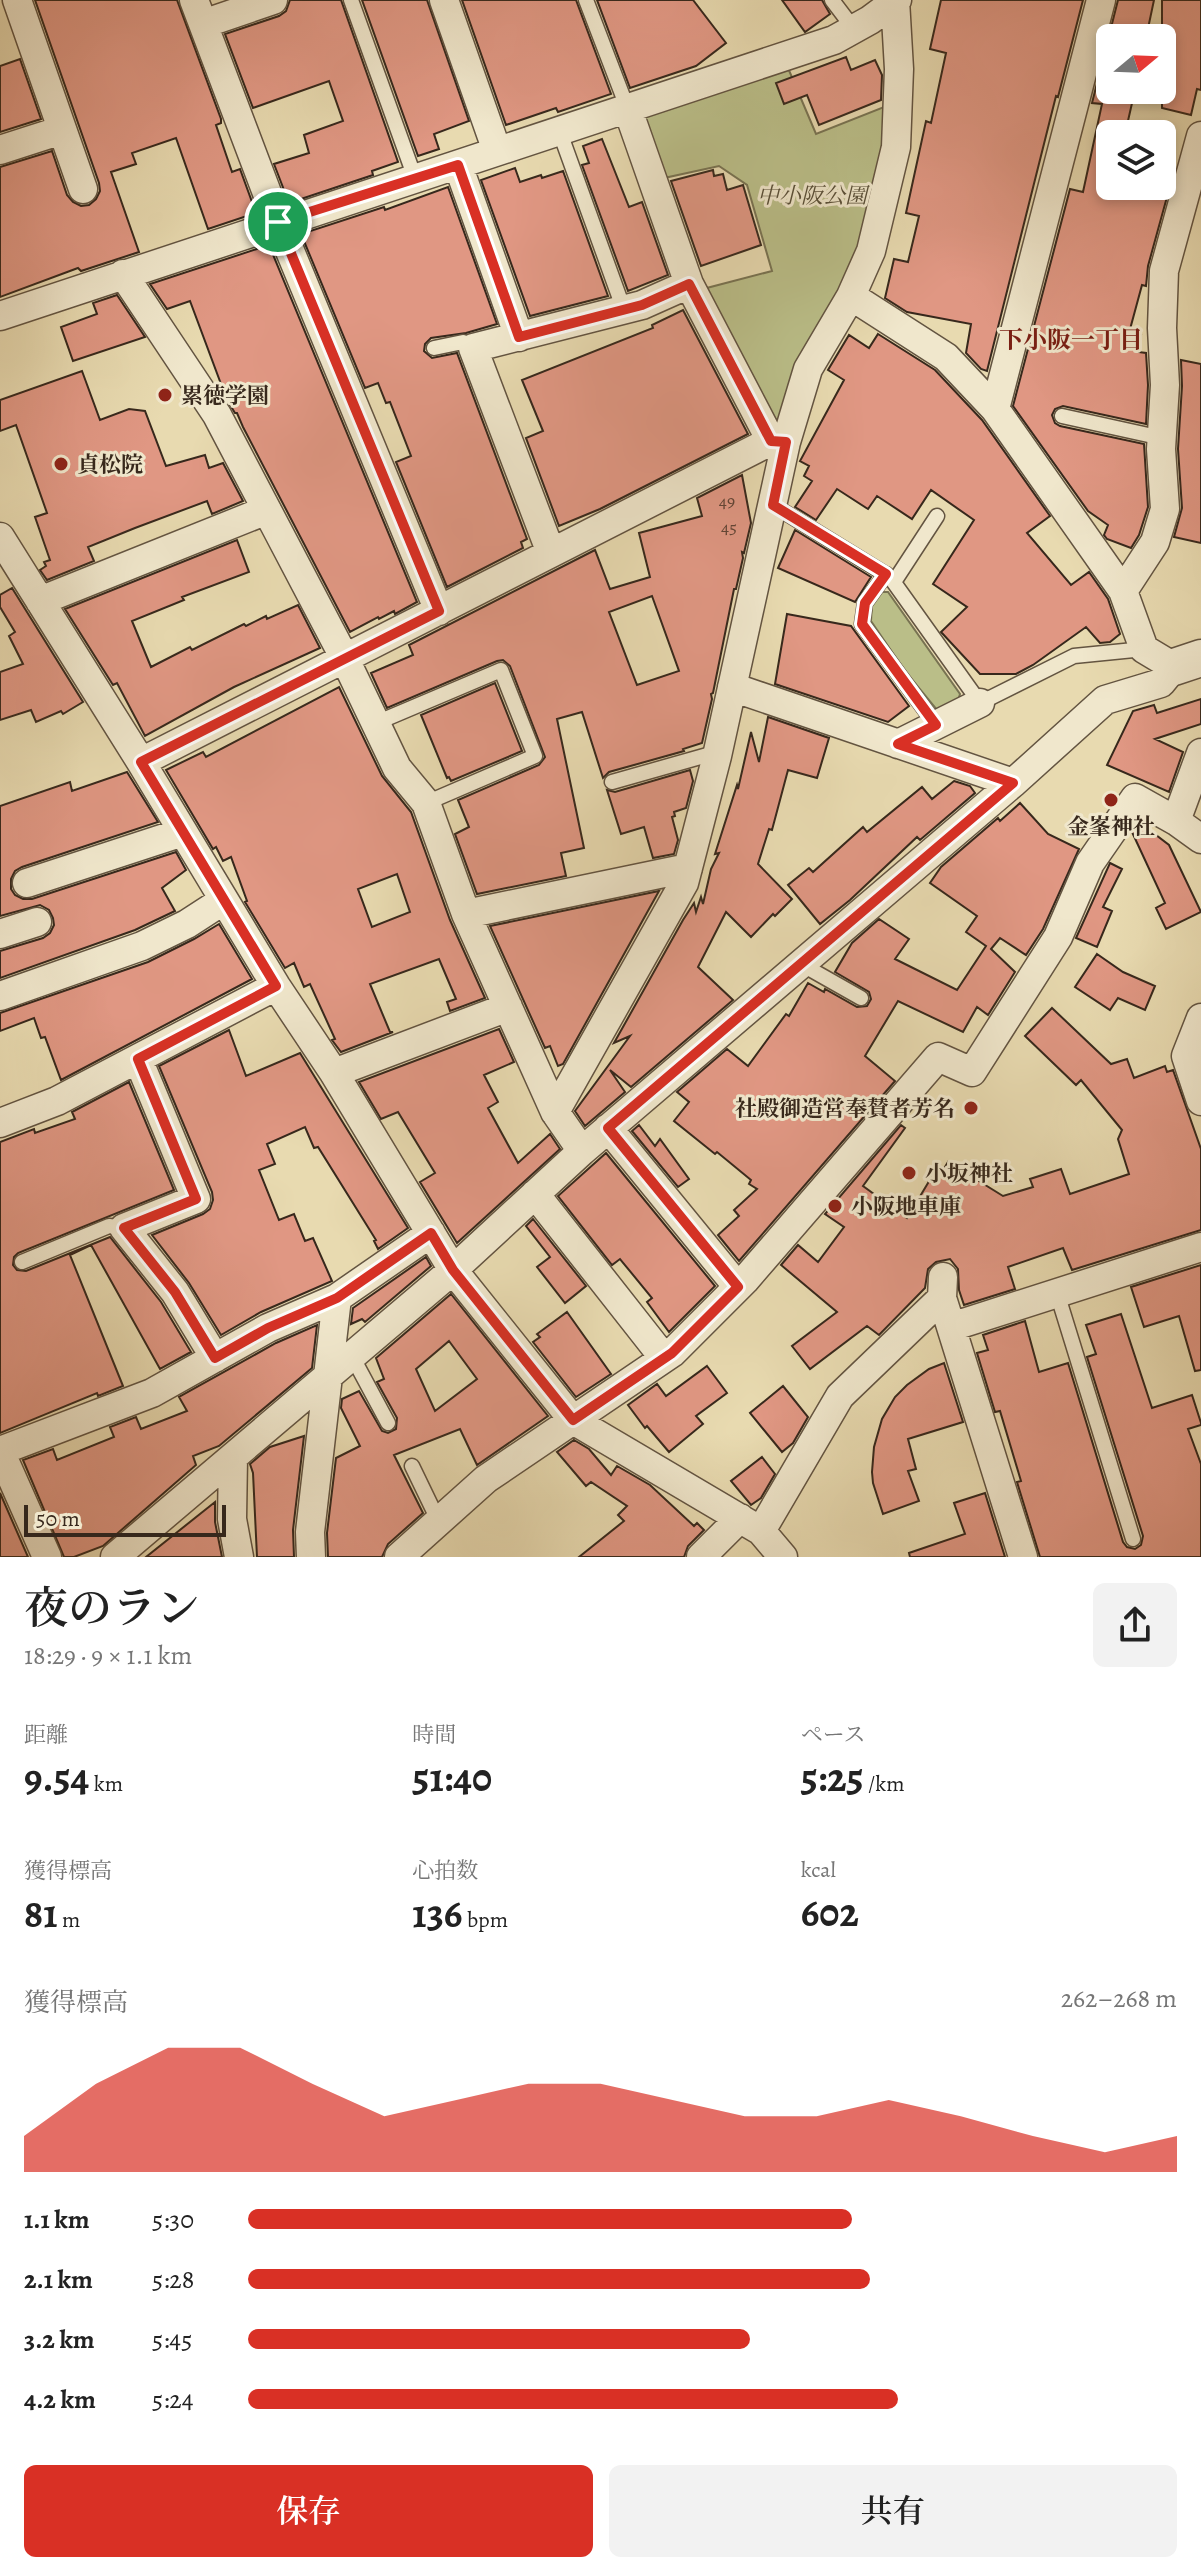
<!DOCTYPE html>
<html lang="ja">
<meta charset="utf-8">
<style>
:root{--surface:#fff;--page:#f2f2f2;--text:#222;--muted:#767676;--accent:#d93025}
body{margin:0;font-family:Alegreya,"Noto Serif JP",serif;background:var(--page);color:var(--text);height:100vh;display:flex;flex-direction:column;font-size:30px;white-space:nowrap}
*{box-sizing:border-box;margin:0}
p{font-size:26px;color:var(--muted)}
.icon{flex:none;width:44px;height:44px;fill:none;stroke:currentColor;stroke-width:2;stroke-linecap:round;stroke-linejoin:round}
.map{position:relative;height:1557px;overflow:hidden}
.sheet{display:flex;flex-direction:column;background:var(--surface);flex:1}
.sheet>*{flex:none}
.needle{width:52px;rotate:71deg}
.controls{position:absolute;left:1096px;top:24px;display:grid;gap:16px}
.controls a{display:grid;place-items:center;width:80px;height:80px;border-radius:12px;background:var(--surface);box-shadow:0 4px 12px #0003;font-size:40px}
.scale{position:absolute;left:24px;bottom:20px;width:202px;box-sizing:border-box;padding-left:8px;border:4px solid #37281c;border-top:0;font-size:22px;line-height:28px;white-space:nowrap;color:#37281c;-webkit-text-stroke:6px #f0e7cc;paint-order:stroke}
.pin{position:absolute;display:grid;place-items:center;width:68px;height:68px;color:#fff;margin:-34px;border:4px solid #fff;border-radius:50%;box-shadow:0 2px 8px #0007}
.round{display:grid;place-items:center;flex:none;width:84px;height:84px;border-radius:12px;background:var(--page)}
.headline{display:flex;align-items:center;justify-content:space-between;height:136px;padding:0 24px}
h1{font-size:44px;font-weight:600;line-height:60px}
.metrics{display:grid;grid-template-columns:repeat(3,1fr);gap:12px;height:136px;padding:8px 24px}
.metrics div{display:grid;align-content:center}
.metrics b{font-size:40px;font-weight:600}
.metrics small{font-size:22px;font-weight:400}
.metrics p{font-size:22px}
.chart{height:224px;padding:16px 24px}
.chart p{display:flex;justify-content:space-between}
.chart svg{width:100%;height:144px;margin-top:8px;fill:var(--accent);opacity:.7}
.button{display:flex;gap:16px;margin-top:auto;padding:16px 24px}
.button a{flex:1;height:92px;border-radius:12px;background:var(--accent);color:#fff;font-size:32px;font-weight:600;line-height:92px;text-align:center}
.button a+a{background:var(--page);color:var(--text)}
ul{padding:0 24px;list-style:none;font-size:26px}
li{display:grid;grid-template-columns:128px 96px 1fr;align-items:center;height:60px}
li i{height:20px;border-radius:10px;background:var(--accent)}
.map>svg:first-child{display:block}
.green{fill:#babe88;stroke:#787352;stroke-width:2}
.building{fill:#e09783;stroke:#37281c;stroke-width:2;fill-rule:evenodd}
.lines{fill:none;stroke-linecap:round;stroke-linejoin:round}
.service-casing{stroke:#635441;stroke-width:17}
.minor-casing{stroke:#635441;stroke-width:31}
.tertiary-casing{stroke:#635441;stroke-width:39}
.service{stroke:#f0e7cc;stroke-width:14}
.minor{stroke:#f0e7cc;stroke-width:28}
.tertiary{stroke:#f0e7cc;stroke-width:36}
.route-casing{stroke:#fff;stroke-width:16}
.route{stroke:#d93025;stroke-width:10}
.poi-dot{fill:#8f2418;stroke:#f0e7cc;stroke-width:3}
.labels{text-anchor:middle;stroke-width:6;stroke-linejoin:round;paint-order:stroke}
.number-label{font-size:18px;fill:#614436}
.park-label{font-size:22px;font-style:italic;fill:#584e37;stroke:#f0e7cc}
.poi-label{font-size:22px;font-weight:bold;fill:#37281c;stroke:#f0e7cc;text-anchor:start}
.neighbourhood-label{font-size:24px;font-weight:bold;fill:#7a1f14;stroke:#f0e7cc}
</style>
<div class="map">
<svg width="1201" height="1557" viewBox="0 0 1201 1557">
<rect width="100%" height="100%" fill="#e8dab0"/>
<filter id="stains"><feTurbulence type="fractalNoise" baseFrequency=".0025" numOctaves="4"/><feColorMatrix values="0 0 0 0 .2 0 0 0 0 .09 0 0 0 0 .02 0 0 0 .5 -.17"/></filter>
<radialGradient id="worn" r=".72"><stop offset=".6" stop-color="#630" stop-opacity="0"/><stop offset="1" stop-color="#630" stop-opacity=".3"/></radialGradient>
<path class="green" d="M788 68 816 134 889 105 863 254 778 431 703 289 772 271 747 185 719 166 664 178 641 117Z
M881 592H888L960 694 958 701 937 710 905 671 871 621 872 604Z"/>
<path class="building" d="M35 0H177L221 119V123L216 125 232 172 240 169 256 213 208 229 176 138 132 153 136 164 111 172 139 252 81 271 78 268 0 297V167L52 151 67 195 73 202 81 206 89 205 96 199 100 191 99 183Z
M290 0H341L398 162 372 171 373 175 289 203 274 164 309 153 304 135 343 121 329 81 253 108 225 34 279 16 286 11Z
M362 0H427L469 121 434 134 439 149 418 156Z
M462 0H576L611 94 558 112 556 108 506 125Z
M597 0H693L726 43 696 66 630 88Z
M782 0H822L830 14 805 32Z
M941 0H1083L1058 97 1056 96 987 371 981 369 966 353 971 324 907 312 885 298 894 259 908 262 919 216 906 213 926 121 931 123 946 53 930 49Z
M1118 0H1154L1146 38H1110V90H1135L1125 134H1110V186H1170L1148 266 1146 286 1142 285 1129 333 1141 335 1138 352 1146 353 1148 385 1146 424 1063 406 1055 409 1052 415 1055 423 1060 426 1144 444 1148 507 1139 535 1131 548 1107 539 1104 535 1108 525 1088 511 1013 406 1070 189 1083 192 1102 104 1092 103Z
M1162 0H1201V90L1197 89 1191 115 1162 108Z
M846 57 851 70 875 60 882 75 881 100 819 125 807 95 784 104 776 83Z
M20 59 41 119 0 132V66Z
M602 139 629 207 642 202 668 275 628 291 582 165 589 163 583 146Z
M515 168 520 182 541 175 542 178 563 171 608 296 530 316 481 180Z
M713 170 714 176 723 174 727 190 743 185 761 245 701 266 671 181Z
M448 187 497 324 466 333 431 338 425 344 424 351 432 358 457 353 527 539 521 542 523 548 447 587 396 462 411 456 390 402 386 403 378 383 365 388 301 234 384 207 385 210Z
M269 245 417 602 395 614 394 611 379 619 378 617 350 632 243 427 237 413H235L227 400 190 301 167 309 150 284Z
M117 295 145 337 73 361 61 327 97 314 93 303Z
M683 310 748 434 600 509 559 526 526 438 543 431 522 380 653 328 652 325Z
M878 334 935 370 982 420 1050 516 1027 533 1071 585 1089 572 1108 599 1120 634 1110 642 1100 643 1086 627 1033 665 1016 674H980L941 632 967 607 933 584 974 520 931 490 912 519 877 496 868 509 837 489 816 520 795 507 812 481 804 476 809 466 800 461 844 380 828 370 849 335 869 348Z
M1181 360 1201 364V543L1174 537 1182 508 1178 449 1182 386Z
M82 371 100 420 129 409 145 411 166 466 205 455 209 468 223 463 243 501 212 514 207 501 135 528 88 547 94 561 47 580 40 570 46 566 44 562 50 560 35 517 47 513 16 425 0 431V400Z
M742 475 751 523 744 553 742 552 743 558 736 589H734L713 693 711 694 712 699 702 743 683 749 684 751 609 772 603 778 582 712 557 719 584 848 561 853 566 876 477 894 455 834 469 827 458 800 539 765 545 757 510 666 503 660 497 661 387 708 371 673 413 655 409 645 595 550 610 589 650 577 639 533 702 516 697 498ZM652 596 679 671 637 685 609 612Z
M795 530 871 577 855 602 778 568Z
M237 540 249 572 182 597 184 600 132 621 151 667 190 647 192 650 244 624 246 626 266 616 267 619 298 605 320 648 234 687 145 736 117 683 113 685 65 609Z
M12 588 83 702 63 714 61 711 36 722 31 710 0 720V672L23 664 9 636 15 632 0 607V595Z
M787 614 851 626 909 706 888 722 775 684Z
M495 683 522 751 451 781 449 777 447 778 421 715Z
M339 687 382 776 411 812 450 920 485 998 450 1011 447 1002 456 999 439 959 370 984 390 1032H393L341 1052 332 1040 335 1039 310 984 304 987 294 963 285 968 245 902 247 901 231 857 223 861 216 847 213 849 166 770 203 752 206 757ZM397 874 410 912 372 927 358 889Z
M1201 699V724L1155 739 1183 752 1169 792 1107 765 1133 711 1154 705 1157 713Z
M768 717 829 738 817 778 788 770 772 830 769 829 758 864 792 899 775 916 773 914 751 937 726 912 698 967 733 1000 631 1087 610 1070 625 1092 585 1126 575 1111 630 1036 614 1043 683 920 694 903 696 912 701 897 703 904 711 869 719 853 715 854 737 785 738 789 751 732 759 762Z
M690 770 693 781 686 808 674 812 675 816 672 817 678 840 674 854 653 858 644 827 621 834 607 790 615 792Z
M127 772 158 822 22 867 15 871 11 879V889L15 895 23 899H32L176 852 186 870 162 888 175 911 135 930 0 978V951L43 938 50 933 54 925 53 918 49 910 40 905 0 916V806L70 782 72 791Z
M954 781 970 786 975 793 920 840 917 837 850 900 820 924 788 885 809 868 813 872 863 827 867 832 922 787 932 799Z
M1020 803 1048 834 1079 849 1043 929 1026 955 1000 938 991 949 1015 972 988 1015 977 1007 963 1032 898 1001 865 1056 895 1081 739 1261 718 1235 739 1216 734 1210 757 1189 749 1184 751 1180 717 1152 715 1154 674 1121 689 1102 677 1092 727 1049 748 1066 786 1014 789 1016 808 983 824 992 825 989 857 1007 867 1006 871 999 869 992 835 972 852 943 879 919 909 939 895 959 957 990 986 946 966 932 977 916 930 883 941 867 998 818 1000 821Z
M1139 822 1169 845 1201 912 1166 929 1156 908 1165 903 1132 832Z
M1110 863 1122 869 1103 907 1112 911 1097 947 1076 938Z
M659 891 563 1064 558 1066 550 1046 545 1048 490 926Z
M219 924 252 979 61 1080 45 1037 41 1038 34 1018 0 1031V1013L148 962 194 939Z
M1097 954 1123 972 1155 986 1145 1010 1118 998 1110 1010 1075 987Z
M1052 1008 1111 1064 1127 1059 1134 1078 1165 1066 1167 1072 1173 1070 1201 1149V1230L1072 1270 1063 1248 1008 1267 1015 1289 964 1305 959 1290 958 1269 950 1259 936 1262 928 1269 925 1288 879 1335 867 1326 810 1369 792 1346 837 1312 781 1265 798 1245 818 1262 844 1227 825 1214 901 1125 905 1128 863 1186 907 1218 934 1173 939 1177 948 1162 1003 1196 1033 1187 1030 1179 1061 1169 1070 1194 1129 1174 1118 1139 1122 1130 1081 1080 1076 1085 1025 1036Z
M499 1029 514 1062 484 1075 498 1102 488 1108 518 1163 550 1134 560 1149 457 1243 420 1182 435 1173 398 1112 381 1119 359 1082Z
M229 1030 246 1076 300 1053 408 1228 378 1249 374 1241 376 1240 318 1147 314 1148 305 1127 267 1144 275 1164 259 1170 279 1220 294 1214 305 1241 313 1238 332 1281 261 1312 221 1335 189 1283 152 1235 203 1214 210 1209 213 1200 212 1192 159 1066Z
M129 1082 174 1190 18 1253 14 1257 13 1265 17 1270 26 1271 110 1237 161 1302 191 1352 160 1369 91 1245 70 1255 123 1386 98 1396 97 1393 0 1433V1142L34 1129 35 1133 75 1119 72 1112Z
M639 1125 655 1146 660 1139 689 1179 678 1187 632 1131Z
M606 1153 715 1286 669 1332 647 1302 652 1298 620 1259 612 1265 558 1196Z
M533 1219 586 1286 565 1303 537 1267 550 1257 526 1226Z
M426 1257 431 1266 365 1322 362 1319 351 1324 353 1308Z
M1201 1265V1370L1195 1371 1179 1316 1144 1327 1131 1287Z
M451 1294 548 1416 477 1465 460 1429 394 1455 423 1513 388 1544 382 1557H328L327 1533 336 1458 360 1446 341 1408 342 1399 359 1391 382 1431 388 1433 396 1429 397 1418 377 1382 384 1379 376 1358ZM449 1341 477 1379 435 1411 416 1369Z
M567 1312 611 1374 576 1397 533 1342 540 1337 537 1334Z
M1121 1314 1152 1408 1192 1395 1201 1423V1425L1188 1429 1201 1464V1557H1040L1017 1482 1021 1481 1000 1411 995 1412 977 1353 988 1350 983 1335 1025 1321 1039 1372 1068 1363 1123 1542 1127 1547 1135 1549 1141 1545 1143 1536 1087 1357 1096 1354 1086 1325Z
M317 1325 312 1368 219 1446 193 1456 196 1465 103 1546 74 1557H64L23 1460 53 1449 57 1460 114 1437 110 1427 136 1417 141 1429 187 1411 179 1397 276 1343Z
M944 1363 963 1422 908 1439 916 1469 908 1471 919 1501 883 1514 873 1483 872 1472 874 1447 882 1419 895 1397 907 1385 929 1369Z
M707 1366 727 1393 696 1416 703 1424 669 1452 647 1426 645 1428 628 1405 657 1384 666 1396Z
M783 1386 808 1417 793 1443 782 1452 750 1413Z
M304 1436 293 1530 294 1557H257L253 1473 250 1464 270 1447Z
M574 1440 589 1449 611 1475 617 1466 650 1485 694 1526 697 1523 704 1530 688 1546 684 1557H579L624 1521 618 1515 627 1506 591 1482 586 1486 557 1452Z
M762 1457 775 1474 761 1498 751 1505 731 1481Z
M0 1493 28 1557H0Z
M985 1493 1005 1557H910L909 1553 965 1534 954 1503Z
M215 1502V1522L222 1557H146Z"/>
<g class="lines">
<defs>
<path id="service" d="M351 0 415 178
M586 0 627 107
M832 0 854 29
M559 130 624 310
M434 348 463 342 473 348
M1062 416 1162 438
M773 505 890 577 980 703 1074 656 1144 649
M886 574 865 603 862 624 936 725
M894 582 937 516
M376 723 501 670 535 756 426 803
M612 782 718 752
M801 964 861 998
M22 1262 109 1226 124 1228
M1057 1293 1133 1539
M352 1356 388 1423
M412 1466 439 1522"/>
<path id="minor" d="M17 0 83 189
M194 0 278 222 439 611
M444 0 497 151
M203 24 273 0
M627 107 689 284 771 441
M0 150 62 130
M458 165 519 337
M123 274 217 415 344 657 397 768 426 803 466 914 555 1112 582 1151
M851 296 946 357 995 409
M0 316 834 40 870 20 897 0
M0 537 141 762 276 986 334 1073 453 1270 573 1420 761 1531 783 1557
M551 553 473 348 642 305 689 284
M1123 591 1155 542 1165 509 1161 449 1165 385 1162 328 1164 271 1201 136
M40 601 267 510
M732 687 1013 783
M898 744 980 703
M141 762 771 441 786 442
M1176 821 1201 753
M27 883 183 832
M466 914 688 868
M0 934 37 922
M0 996 142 946 187 924 224 900
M1201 1018 1186 1056 1201 1101
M138 1059 196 1199 124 1228 175 1292 215 1358
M334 1073 508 1007
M555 1112 684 883 717 756 786 442 808 369 851 296 871 251 896 147 899 69 895 0
M0 1123 57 1101 276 986
M608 1128 738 1287
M535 1194 664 1358
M942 1298 1023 1557
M951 1327 1201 1247
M233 1457 232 1519 239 1557
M761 1531 840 1396 942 1298 943 1277
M47 1557 0 1451 152 1393 268 1328 337 1298 431 1233
M115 1557 453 1270 582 1151 1013 783 1105 700 1161 683 1174 667 1144 649 1123 591 995 409 1101 0
M311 1557 310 1532 337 1298
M399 1557 486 1479 672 1353 745 1280 938 1057 972 1072 1058 937 1090 863 1135 798 1176 821 1201 839
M701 1557 740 1518"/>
<path id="tertiary" d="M1174 667 1201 658"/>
</defs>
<use href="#service" class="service-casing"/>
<use href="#minor" class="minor-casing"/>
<use href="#tertiary" class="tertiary-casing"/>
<use href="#service" class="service"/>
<use href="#minor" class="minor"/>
<use href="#tertiary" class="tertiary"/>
</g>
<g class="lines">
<defs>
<path id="route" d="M458 165 519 337 642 305 689 284 771 441 786 442 773 505 886 574 865 603 862 624 936 725 898 744 1013 783 608 1128 738 1287 672 1353 573 1420 453 1270 431 1233 337 1298 268 1328 215 1358 175 1292 124 1228 196 1199 138 1059 276 986 141 762 439 611 278 222Z"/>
</defs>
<use href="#route" class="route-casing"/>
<use href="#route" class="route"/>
</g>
<g class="poi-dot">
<circle cx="165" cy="395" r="8"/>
<circle cx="61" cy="464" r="8"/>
<circle cx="1111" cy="800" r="8"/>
<circle cx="971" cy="1108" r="8"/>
<circle cx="909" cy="1173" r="8"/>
<circle cx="835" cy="1206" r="8"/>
</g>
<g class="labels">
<g class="number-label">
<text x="727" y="507">49</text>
<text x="729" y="533">45</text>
</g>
<g class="park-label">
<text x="812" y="203">中小阪公園</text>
</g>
<g class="poi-label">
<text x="181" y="403">累徳学園</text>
<text x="77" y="472">貞松院</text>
<text x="1111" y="834" text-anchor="middle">金峯神社</text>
<text x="955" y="1116" text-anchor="end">社殿御造営奉賛者芳名</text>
<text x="925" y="1181">小坂神社</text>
<text x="851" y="1214">小阪地車庫</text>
</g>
<g class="neighbourhood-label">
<text x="1071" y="348">下小阪一丁目</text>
</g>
</g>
<rect width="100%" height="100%" filter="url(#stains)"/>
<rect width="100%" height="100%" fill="url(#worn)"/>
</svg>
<div class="controls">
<a><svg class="needle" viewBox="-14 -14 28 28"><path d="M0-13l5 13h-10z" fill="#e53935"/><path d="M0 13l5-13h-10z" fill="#767676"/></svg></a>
<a><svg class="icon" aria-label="layers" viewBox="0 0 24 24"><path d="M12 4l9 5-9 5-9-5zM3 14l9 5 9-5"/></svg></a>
</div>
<div class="scale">50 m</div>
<div class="pin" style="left:278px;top:222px;background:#1e9e55"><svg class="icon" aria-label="arrive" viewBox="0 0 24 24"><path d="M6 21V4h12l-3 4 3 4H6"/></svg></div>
</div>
<section class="sheet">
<div class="headline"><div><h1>夜のラン</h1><p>18:29 · 9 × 1.1 km</p></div><a class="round"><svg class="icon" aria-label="share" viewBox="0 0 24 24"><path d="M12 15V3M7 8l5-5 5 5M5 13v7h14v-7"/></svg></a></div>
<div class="metrics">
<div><p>距離</p><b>9.54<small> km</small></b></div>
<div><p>時間</p><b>51:40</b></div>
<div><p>ペース</p><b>5:25<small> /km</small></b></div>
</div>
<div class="metrics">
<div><p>獲得標高</p><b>81<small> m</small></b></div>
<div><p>心拍数</p><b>136<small> bpm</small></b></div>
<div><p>kcal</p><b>602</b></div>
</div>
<div class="chart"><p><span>獲得標高</span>262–268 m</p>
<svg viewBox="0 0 160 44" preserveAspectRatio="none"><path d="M0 44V33L10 17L20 6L30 6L40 17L50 27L60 22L70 17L80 17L90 22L100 27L110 27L120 22L130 27L140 33L150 38L160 33V44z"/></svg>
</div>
<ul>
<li><b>1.1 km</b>5:30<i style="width:65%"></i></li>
<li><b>2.1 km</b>5:28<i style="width:67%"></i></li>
<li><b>3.2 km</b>5:45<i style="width:54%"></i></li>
<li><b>4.2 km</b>5:24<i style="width:70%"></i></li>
</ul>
<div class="button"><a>保存</a><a>共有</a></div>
</section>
